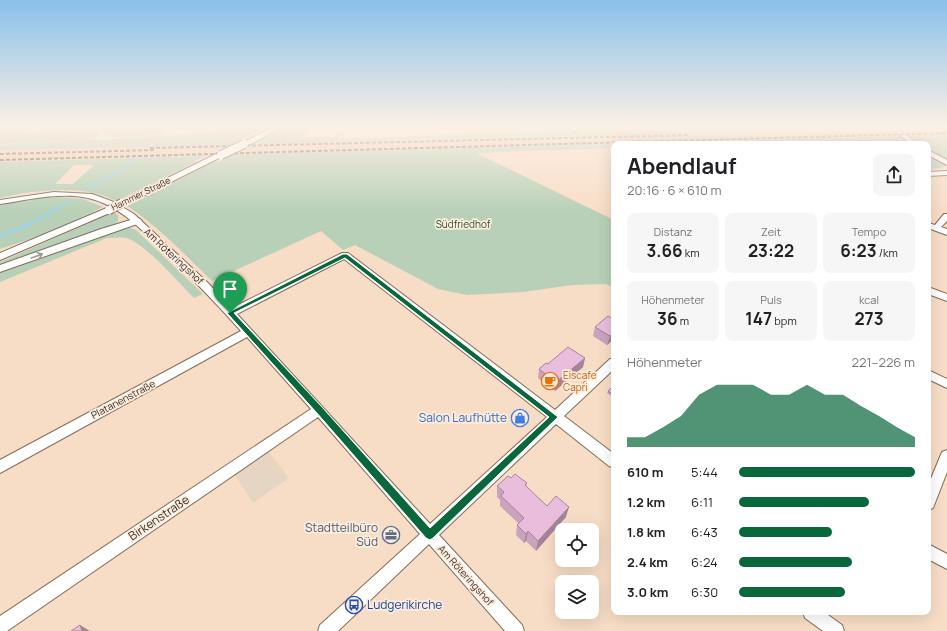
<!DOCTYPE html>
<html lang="de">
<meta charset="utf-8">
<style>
:root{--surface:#fff;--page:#f6f6f6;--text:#202124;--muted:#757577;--accent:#08673b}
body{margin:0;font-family:Manrope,sans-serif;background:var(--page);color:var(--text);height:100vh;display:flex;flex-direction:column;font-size:15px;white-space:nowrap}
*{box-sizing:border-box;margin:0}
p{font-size:13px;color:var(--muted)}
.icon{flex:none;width:22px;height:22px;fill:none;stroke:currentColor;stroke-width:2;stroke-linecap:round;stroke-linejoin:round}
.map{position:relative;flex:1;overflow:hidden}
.panel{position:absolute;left:611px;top:141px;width:320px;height:474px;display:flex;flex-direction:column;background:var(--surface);border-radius:8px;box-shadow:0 4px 16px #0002}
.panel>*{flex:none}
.buttons{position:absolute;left:555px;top:523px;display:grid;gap:8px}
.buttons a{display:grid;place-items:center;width:44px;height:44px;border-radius:8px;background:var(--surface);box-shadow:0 4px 16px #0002;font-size:20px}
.pin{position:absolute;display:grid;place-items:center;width:34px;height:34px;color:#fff;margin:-41px -17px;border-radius:50% 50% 50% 0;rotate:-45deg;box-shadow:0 0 4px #0007}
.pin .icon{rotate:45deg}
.round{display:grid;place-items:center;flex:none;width:42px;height:42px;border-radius:8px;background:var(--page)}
.headline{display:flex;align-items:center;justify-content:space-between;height:68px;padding:0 16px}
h1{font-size:22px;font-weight:700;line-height:30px}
.stats{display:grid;grid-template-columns:repeat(3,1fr);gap:6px;height:68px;padding:4px 16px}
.stats div{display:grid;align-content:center;border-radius:8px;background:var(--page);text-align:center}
.stats b{font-size:17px;font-weight:700}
.stats small{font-size:11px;font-weight:400}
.stats p{font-size:11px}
.chart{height:112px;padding:8px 16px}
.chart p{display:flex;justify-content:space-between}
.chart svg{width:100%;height:72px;margin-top:4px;fill:var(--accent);opacity:.7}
ul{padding:0 16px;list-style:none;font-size:13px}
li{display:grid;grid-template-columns:64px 48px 1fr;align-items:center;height:30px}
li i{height:10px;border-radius:5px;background:var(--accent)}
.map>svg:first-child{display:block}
.industrial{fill:#e7d5c4}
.built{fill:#efceb2}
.green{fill:#b7d0b7;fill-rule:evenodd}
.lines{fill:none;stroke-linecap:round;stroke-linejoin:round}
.stream-far1{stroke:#9cd3ec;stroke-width:2}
.stream{stroke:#9cd3ec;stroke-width:2.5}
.minor-casing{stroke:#846c58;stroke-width:2}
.major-casing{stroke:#846c58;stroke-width:2}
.minor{fill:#fff;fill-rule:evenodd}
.major{fill:#fff;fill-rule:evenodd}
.rail{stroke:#716356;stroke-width:2;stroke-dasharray:4 2;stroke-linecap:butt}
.major-bridge-casing{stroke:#846c58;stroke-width:10;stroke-linecap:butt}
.major-bridge{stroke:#fff;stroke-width:8}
.wall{fill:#caa3be}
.shaded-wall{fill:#a4849b}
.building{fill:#ebbddd;stroke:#a4849b}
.oneway{stroke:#9e9994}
.route{fill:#08673b;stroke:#fff;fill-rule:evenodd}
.labels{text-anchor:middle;stroke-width:3.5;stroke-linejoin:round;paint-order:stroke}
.far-street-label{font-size:9px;fill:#3d332a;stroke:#fdecde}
.park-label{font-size:10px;fill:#1e5322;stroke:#fdecde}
.street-label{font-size:10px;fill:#3d332a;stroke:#fdecde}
.food-label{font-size:10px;fill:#c56008;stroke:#fdecde;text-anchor:start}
.near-shop-label{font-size:12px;fill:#366cbe;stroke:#fdecde;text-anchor:end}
.near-street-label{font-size:12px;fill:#3d332a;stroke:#fdecde}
.near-service-label{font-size:12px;fill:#4e5e75;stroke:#fdecde;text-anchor:end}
.near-transit-label{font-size:12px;fill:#164399;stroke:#fdecde;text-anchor:start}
</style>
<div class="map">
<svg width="947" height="631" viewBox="0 0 947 631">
<rect width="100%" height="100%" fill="#f8ddc6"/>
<path class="industrial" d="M268 451 289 478 253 503 234 474Z"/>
<path class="built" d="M947 127V135L0 162V150Z"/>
<path class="green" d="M0 126H19L26 135 63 126H95L100 136 93 139 14 143 0 145Z
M100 126H167L163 135 111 137 105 135Z
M235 126H269L229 145 0 150V146L12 144 203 134Z
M289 126H319L302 136 304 137H333L341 132 346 133 337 139C520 132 703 126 885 126L889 128 252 144Z
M947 135V160L928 148V144H922L910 136Z
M901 136 913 144H626Z
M614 144V148L476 153 614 220V288L606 284 572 285 523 292 467 295 438 289 355 245 343 250 321 231 212 281C186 256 157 225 127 206L215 161 219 162 229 155Z
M928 154 947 165 940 168 928 169Z
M207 156 194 161 196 162 116 201C84 184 34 190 0 198V162ZM74 165H94L73 184H55Z
M60 197 83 199 103 207 46 234 0 249V205L38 199Z
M114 212 118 215V221L113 225 0 268V262Z
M123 228H130L136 230 203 294 194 298C179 283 145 243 126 238 120 237 113 238 107 238L0 282V273L97 236Z"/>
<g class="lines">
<path class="stream-far1" d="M147 135 156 132 157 126
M88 188 125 168 130 163 128 158
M53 211 71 201"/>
<path class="stream" d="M0 236 34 222 55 210"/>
<defs>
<path id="minor" d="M312 126H319L316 128Z
M561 126 575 127 578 131 573 132 571 129Z
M887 126H893L919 144H912Z
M928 150 947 160V165L928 155Z
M947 171V175L928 176V172Z
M54 192 92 194 114 202 134 214 207 282 232 308 342 253H348L555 410 610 359 614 358V369L564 416 614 454V468L609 466 556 424 439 535 522 625 524 631H505L429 544 338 631H318L320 625 420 534 318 417 7 631H0V616L311 409 247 337 0 473V460L241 331C216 303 190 276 162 250 141 229 119 205 88 198 59 192 28 200 0 204V200ZM344 259 547 417 430 524 237 314Z
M944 214H947V221L941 227 947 229V235L928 228V223L935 225Z
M928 287 947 294V301L928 294Z
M928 370 947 379V388L928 379Z
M947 450V472L933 508 928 510V486L942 452Z
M928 544 947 554V569L928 559Z
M803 612H824L842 625 844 631H823L805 618Z"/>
<path id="major" d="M275 126H284L247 146H244L240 144Z
M218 153H224L225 155 125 205H119L117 203Z
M109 207 112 208 114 210 112 212 0 260V253Z
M137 218 140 219 142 221 140 223 0 272V265L101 229Z"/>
</defs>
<use href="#minor" class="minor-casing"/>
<use href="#major" class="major-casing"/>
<use href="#minor" class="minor"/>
<use href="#major" class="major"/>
<path class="rail" d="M150 148 690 135
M0 154 156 150
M0 160 947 133"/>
<defs>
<path id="major-bridge" d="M221 155 244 144
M109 210 122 203"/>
</defs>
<use href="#major-bridge" class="major-bridge-casing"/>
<use href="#major-bridge" class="major-bridge"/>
</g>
<path class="wall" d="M614 316V339L607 345 593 336 595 327Z
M585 358 583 367 555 391 538 378 539 369 548 364Z
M614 385V398L607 393 608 391Z
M511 478 527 483 526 487 547 506 566 517 536 551 526 541 524 543 516 535 517 525 519 524 500 506V500L497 497V486Z"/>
<path class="shaded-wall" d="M614 332V339L607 345 610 336Z
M585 358 583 367 555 391 556 382Z
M569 507 566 517 536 551 538 541Z
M528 531 526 541 524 543 526 534Z
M80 625 90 631H82Z"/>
<path class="building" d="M608 316 611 318 614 316V332L610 336 595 327Z
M568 347 585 358 556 382 539 369 546 363 548 364Z
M614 385V395L608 391Z
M515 474 527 483 525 485 547 506 556 496 569 507 538 541 528 531 526 534 517 525 524 518 501 496 504 492 497 486 508 476 511 478Z
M80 625 82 631H71Z"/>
<defs><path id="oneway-shaft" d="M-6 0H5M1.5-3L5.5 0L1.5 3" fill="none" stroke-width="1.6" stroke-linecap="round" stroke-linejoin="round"/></defs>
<use class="oneway" href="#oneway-shaft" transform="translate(37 256) rotate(-20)"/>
<linearGradient id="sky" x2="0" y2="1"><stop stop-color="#89c0ea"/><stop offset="0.59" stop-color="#fcf0e5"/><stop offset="1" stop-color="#fcf0e5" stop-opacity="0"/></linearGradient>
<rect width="947" height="214" fill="url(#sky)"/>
<path class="route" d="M343 254H347L558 417 433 538 430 540 426 538 316 412 227 313ZM345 258 549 417 430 528 322 407 234 313Z"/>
<defs>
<symbol id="cafe-ring" viewBox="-11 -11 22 22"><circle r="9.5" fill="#fdecde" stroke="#e8710a" stroke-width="1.5"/><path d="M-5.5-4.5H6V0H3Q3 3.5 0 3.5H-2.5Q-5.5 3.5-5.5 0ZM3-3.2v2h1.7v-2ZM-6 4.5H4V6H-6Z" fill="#e8710a"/></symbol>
<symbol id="shop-ring" viewBox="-11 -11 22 22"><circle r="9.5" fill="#fdecde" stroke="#3f7fe0" stroke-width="1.5"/><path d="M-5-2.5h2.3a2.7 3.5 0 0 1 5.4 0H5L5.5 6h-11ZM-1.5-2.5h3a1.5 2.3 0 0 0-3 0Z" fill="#3f7fe0"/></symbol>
<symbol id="office-ring" viewBox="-11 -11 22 22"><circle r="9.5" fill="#fdecde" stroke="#5c6f8a" stroke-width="1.5"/><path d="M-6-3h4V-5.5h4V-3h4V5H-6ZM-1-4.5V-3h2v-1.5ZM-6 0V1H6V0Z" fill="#5c6f8a"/></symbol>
<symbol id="bus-ring" viewBox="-11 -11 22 22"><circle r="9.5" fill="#fdecde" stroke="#1a4fb4" stroke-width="1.5"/><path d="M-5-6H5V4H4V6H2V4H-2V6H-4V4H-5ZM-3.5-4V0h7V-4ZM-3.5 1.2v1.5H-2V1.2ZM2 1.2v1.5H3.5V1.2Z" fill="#1a4fb4"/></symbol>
</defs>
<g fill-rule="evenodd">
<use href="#cafe-ring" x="540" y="371" width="20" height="20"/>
<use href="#shop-ring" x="510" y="408" width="20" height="20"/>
<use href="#office-ring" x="381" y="525" width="20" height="20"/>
<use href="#bus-ring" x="344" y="595" width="20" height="20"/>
</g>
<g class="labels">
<g class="far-street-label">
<text transform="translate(141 194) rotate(-26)" y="3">Hammer Straße</text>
</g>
<g class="park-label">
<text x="463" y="228">Südfriedhof</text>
</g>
<g class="street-label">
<text transform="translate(174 256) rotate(43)" y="4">Am Röteringshof</text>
<text transform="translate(123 399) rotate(-28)" y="4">Platanenstraße</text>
<text transform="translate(466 575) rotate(48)" y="4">Am Röteringshof</text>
</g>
<g class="food-label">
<text x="563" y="379">Eiscafe<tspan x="563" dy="12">Capri</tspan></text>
</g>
<g class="near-shop-label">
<text x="507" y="422">Salon Laufhütte</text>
</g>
<g class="near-street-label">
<text transform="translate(159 518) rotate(-34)" y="4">Birkenstraße</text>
</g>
<g class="near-service-label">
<text x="378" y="532">Stadtteilbüro<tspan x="378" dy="14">Süd</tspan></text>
</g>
<g class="near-transit-label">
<text x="367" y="609">Ludgerikirche</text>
</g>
</g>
</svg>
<div class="buttons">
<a><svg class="icon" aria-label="locate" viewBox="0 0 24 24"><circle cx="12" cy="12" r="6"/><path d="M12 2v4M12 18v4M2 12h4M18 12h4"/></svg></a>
<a><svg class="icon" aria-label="layers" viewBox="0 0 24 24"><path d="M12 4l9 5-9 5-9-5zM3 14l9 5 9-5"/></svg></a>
</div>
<div class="pin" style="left:230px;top:313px;background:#1e9e55"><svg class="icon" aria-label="arrive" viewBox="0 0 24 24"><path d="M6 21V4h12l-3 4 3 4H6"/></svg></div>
<section class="panel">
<div class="headline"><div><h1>Abendlauf</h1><p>20:16 · 6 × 610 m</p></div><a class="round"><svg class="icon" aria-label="share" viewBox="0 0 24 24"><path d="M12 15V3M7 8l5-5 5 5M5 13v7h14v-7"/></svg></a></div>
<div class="stats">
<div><p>Distanz</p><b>3.66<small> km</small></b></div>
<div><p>Zeit</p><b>23:22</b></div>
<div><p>Tempo</p><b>6:23<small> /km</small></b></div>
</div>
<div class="stats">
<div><p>Höhenmeter</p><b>36<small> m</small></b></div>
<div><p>Puls</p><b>147<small> bpm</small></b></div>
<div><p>kcal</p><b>273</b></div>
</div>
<div class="chart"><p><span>Höhenmeter</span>221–226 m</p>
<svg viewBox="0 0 160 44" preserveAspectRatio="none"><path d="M0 44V38L10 38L20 32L30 25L40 12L50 6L60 6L70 6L80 12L90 12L100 6L110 12L120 12L130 19L140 25L150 32L160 38V44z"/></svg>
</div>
<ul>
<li><b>610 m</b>5:44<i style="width:100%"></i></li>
<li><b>1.2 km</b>6:11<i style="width:74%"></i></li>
<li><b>1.8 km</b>6:43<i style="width:53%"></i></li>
<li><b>2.4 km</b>6:24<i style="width:64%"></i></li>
<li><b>3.0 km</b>6:30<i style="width:60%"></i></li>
</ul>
</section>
</div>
